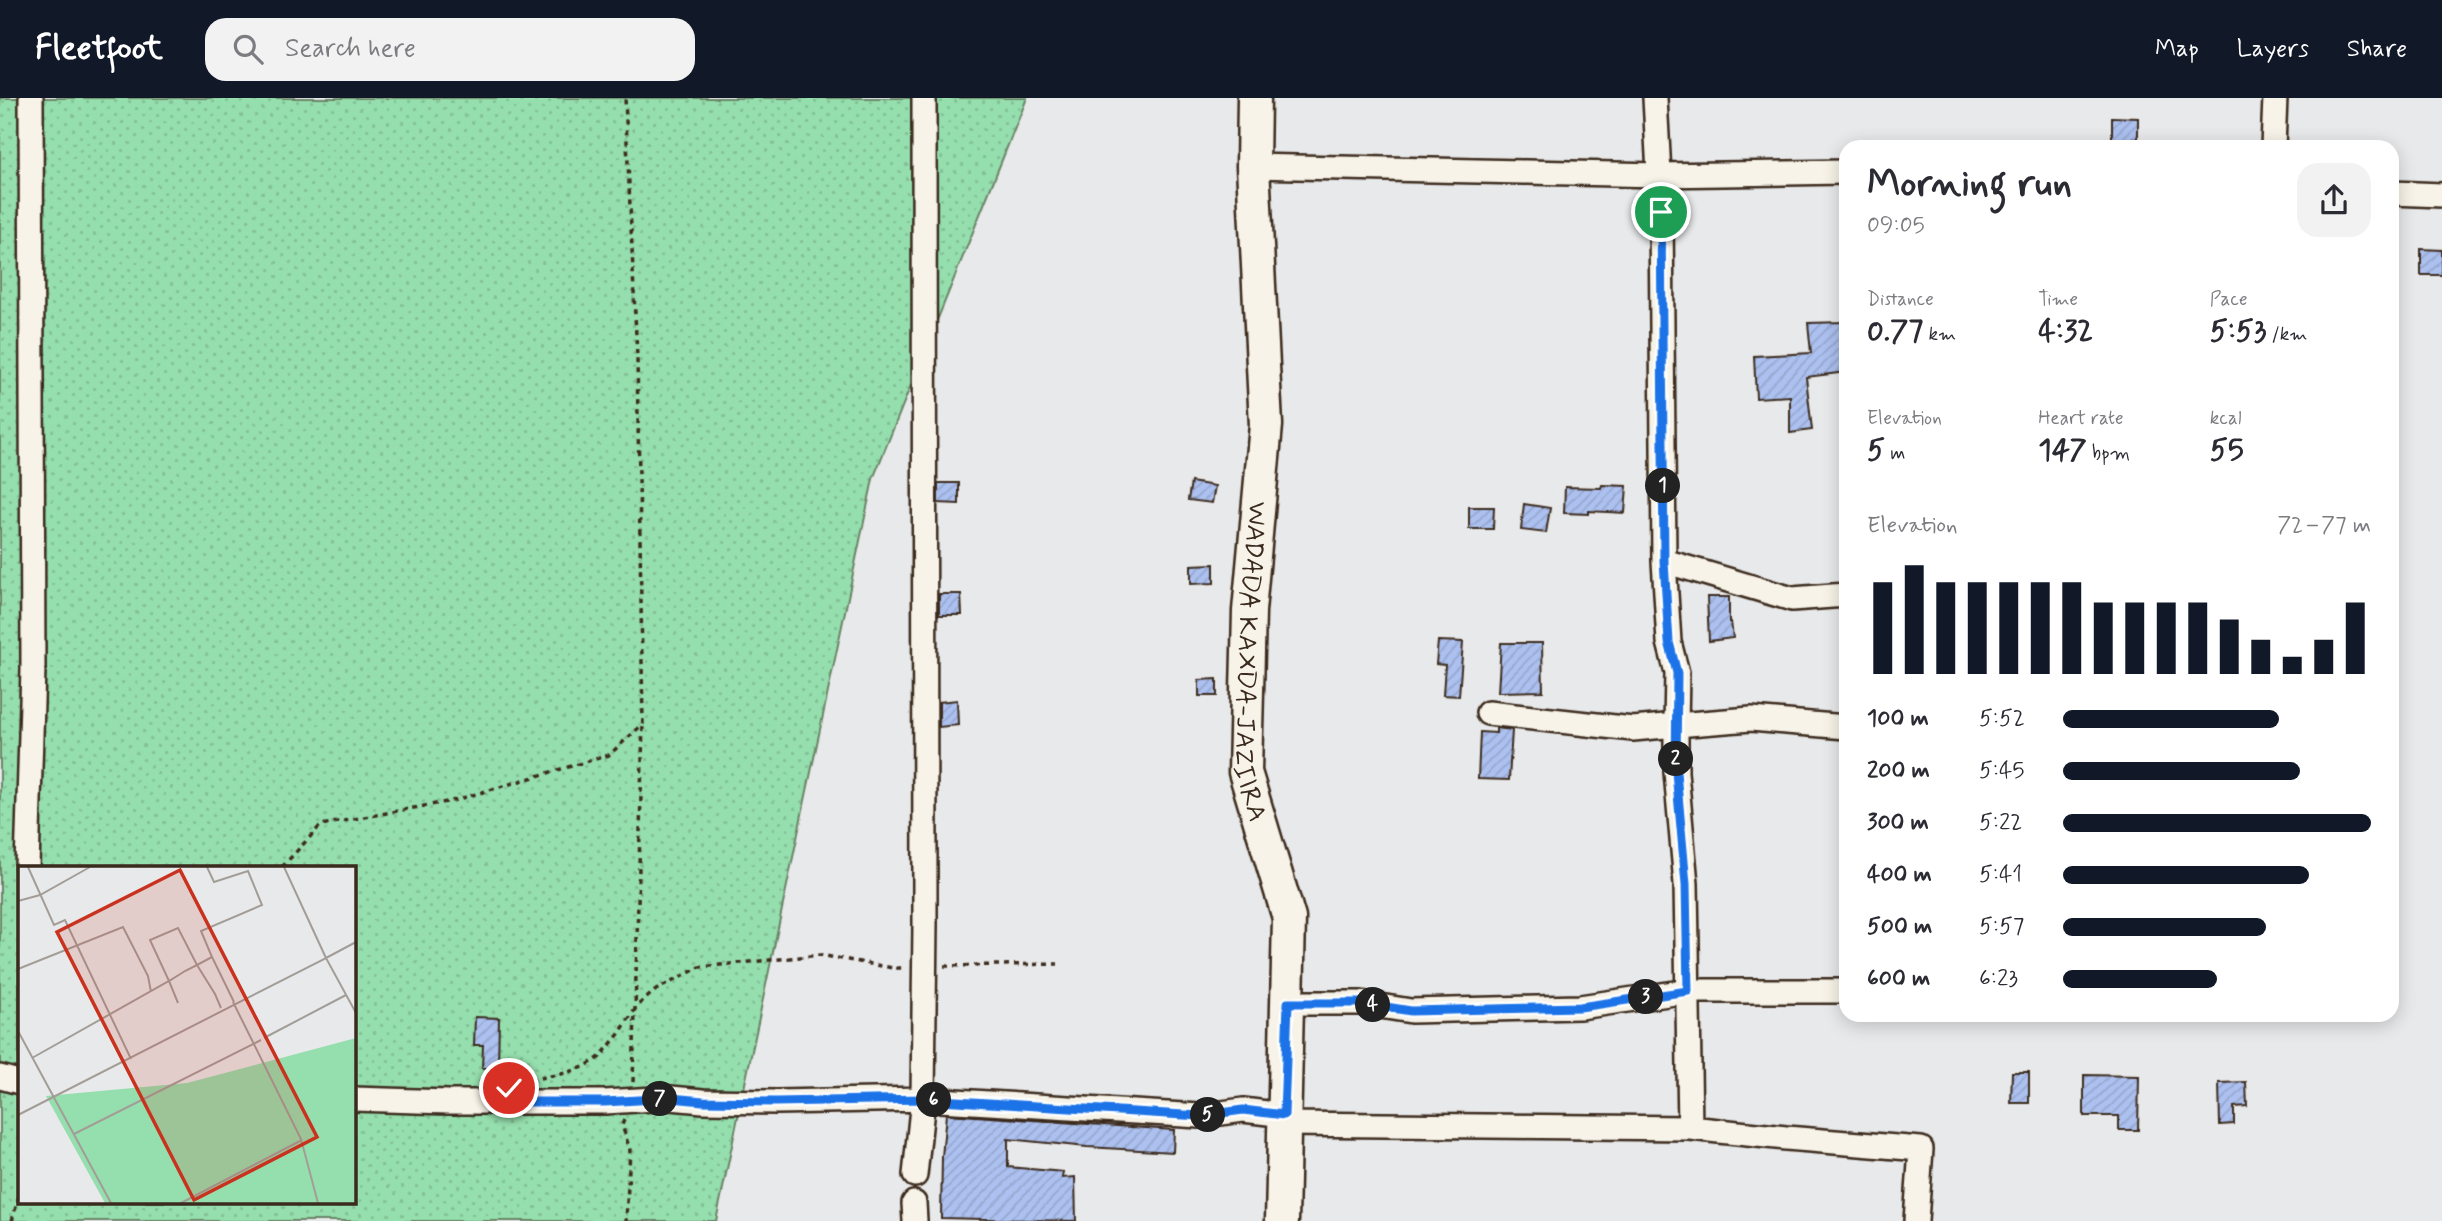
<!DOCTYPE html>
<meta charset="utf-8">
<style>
:root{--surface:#fff;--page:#f2f2f3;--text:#2b2b33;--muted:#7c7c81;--accent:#111827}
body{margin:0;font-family:Mynerve,sans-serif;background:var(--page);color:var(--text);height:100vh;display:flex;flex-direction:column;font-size:26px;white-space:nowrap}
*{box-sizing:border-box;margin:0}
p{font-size:23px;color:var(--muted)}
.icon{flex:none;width:38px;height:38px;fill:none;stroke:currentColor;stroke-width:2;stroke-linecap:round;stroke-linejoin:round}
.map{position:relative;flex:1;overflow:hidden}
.side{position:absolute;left:1839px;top:42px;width:560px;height:882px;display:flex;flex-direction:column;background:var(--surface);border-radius:21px;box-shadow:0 4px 18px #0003}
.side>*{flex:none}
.pin{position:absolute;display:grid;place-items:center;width:60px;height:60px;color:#fff;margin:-30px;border:4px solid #fff;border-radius:50%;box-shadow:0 2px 7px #0007}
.km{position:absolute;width:35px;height:35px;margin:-18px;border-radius:50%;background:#222;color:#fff;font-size:19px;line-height:35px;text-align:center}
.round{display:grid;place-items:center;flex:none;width:74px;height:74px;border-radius:21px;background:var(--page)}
.summary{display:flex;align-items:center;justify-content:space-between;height:119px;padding:0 28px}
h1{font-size:38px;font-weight:700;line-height:52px}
.figures{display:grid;grid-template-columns:repeat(3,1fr);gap:10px;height:119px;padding:7px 28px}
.figures div{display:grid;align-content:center}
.figures b{font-size:30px;font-weight:700}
.figures small{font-size:19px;font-weight:400}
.figures p{font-size:19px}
.chart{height:196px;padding:14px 28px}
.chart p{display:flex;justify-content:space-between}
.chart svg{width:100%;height:126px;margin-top:7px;stroke:var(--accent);stroke-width:6}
ul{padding:0 28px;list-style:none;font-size:23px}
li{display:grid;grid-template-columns:112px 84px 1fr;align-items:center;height:52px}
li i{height:18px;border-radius:9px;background:var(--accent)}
header{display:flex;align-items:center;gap:42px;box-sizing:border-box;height:98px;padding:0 35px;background:var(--accent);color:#fff}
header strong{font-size:33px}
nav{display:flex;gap:38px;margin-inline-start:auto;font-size:24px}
.search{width:490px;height:63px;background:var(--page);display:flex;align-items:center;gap:18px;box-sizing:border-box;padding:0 24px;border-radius:21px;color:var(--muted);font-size:26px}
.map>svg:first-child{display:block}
.grass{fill:url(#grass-dots);stroke:#688466;stroke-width:2;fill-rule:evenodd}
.building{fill:url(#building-hatch);stroke:#3b2a1e;stroke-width:2}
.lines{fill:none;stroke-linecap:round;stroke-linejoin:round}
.street-casing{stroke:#3b2a1e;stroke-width:28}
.secondary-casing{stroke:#3b2a1e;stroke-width:37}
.path{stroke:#3b2a1e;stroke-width:3.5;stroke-dasharray:5 5;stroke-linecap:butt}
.street{stroke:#f7f3e8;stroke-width:23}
.secondary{stroke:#f7f3e8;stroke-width:32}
.route-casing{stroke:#fff;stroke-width:14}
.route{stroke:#1a73e8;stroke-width:9}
.labels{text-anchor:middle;stroke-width:5;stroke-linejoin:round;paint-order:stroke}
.street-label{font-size:26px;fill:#3b2a1e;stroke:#f7f3e8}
.inset-road{fill:none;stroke:#a39d98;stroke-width:2}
.view{fill:#c8321e;fill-opacity:0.15;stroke:#c8321e;stroke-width:3.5}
.inset-edge{fill:none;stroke:#3b2a1e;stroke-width:3.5}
</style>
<header>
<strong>Fleetfoot</strong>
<div class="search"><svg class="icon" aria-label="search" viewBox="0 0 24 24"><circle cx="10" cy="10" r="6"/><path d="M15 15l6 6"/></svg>Search here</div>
<nav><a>Map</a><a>Layers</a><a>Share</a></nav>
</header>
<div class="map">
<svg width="2442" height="1123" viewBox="0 0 2442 1123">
<defs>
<pattern id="grass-dots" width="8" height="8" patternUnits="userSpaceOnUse" patternTransform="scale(1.75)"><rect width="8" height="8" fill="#95dead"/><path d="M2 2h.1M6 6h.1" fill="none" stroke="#81bf94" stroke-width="1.8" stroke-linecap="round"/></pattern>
<pattern id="building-hatch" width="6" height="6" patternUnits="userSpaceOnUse" patternTransform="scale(1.75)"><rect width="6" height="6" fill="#acc1f0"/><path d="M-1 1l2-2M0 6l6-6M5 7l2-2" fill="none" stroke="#95a6cd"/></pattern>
</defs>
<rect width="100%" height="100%" fill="#e8e9ea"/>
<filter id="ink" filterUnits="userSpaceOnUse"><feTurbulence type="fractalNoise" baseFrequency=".0143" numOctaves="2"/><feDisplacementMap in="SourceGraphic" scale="14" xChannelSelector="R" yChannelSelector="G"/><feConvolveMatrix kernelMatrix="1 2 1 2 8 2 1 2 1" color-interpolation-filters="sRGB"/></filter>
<g filter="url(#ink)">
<path class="grass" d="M0 0H1027L873 381 716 1123H0ZM19 769H354V1104H19Z"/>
<path class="building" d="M2112 19 2138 20V41L2112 42Z
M2421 151 2442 152V177H2421Z
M1845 224 1846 274 1806 279 1812 332 1790 335V298L1756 300 1754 258 1811 255 1808 225Z
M1191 384 1215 388 1212 405 1188 402Z
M938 385H959V406L938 405Z
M1602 387 1627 388 1625 415 1589 413V416L1564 415 1565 389 1601 390Z
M1524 406 1550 410 1546 435 1521 432Z
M1469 409H1494L1493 431H1469Z
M1214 466V485L1191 486V467Z
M939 496H961L962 517H939Z
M1707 499H1729V524H1731L1733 540 1709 543Z
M1438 543 1463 544 1459 598 1443 597 1445 567 1436 566Z
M1501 545H1542L1543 593 1498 594Z
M1217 581V598H1199V582Z
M957 602 958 627 939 629V604Z
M1496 630 1512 632 1509 682 1478 681 1480 634 1496 635Z
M475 919 499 920 498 970H482L483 947H474Z
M2012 974H2029V1005H2011Z
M2084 977 2139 978 2138 1032H2119V1018H2084Z
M2246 984 2247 1008 2234 1009V1026L2220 1027 2219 985Z
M946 1016 1174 1032 1173 1054 1087 1049 1008 1041V1069L1063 1074 1062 1080 1075 1079 1076 1123 941 1120 942 1059Z"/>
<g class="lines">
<defs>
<path id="street" d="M2273 49 2275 0
M1253 68 1658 77 1846 74
M2392 95 2442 97
M1664 463 1792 501 1846 497
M1488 615 1633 631 1676 627 1677 575 1669 544 1664 463 1661 114 1655 0
M1846 629 1751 621 1676 627V674L1686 786 1690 1030 1786 1040 1921 1051 1916 1123
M27 769 33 571 31 0
M1288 905H1361L1411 913 1580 909 1688 893H1846
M0 979 19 984
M354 1001 448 1004H605L671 1000 703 1003 777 1004 923 1001 1200 1018 1243 1012 1284 1017
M1284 1026 1690 1030
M915 1077 923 1001 925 826 924 0
M914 1105 915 1123"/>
<g id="secondary">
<path id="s1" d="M1254 0 1253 68 1266 327 1249 513 1245 674 1289 820 1282 1123"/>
</g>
</defs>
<use href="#street" class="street-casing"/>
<use href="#secondary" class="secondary-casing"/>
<path class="path" d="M282 769 321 727 452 703 609 657 643 626 637 259 625 0
M944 868 1058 866
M530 982 566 975 584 969 600 959 619 936 638 907 656 892 700 869 820 857 893 870H905
M633 984 643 626
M624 1022 622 1027 630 1052 626 1123
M12 1123 19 1098"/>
<use href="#street" class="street"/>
<use href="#secondary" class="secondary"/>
</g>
</g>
<g class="lines" filter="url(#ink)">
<defs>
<path id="route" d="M509 990 496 1004H605L671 1000 703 1003 776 1004 923 1001 1200 1018 1243 1012 1284 1017 1288 905H1361L1411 913 1580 909 1688 893 1686 786 1676 674 1677 575 1669 544 1664 463 1661 114"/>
</defs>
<use href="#route" class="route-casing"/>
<use href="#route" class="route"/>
</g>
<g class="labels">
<g class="street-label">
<text dy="9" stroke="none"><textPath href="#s1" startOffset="565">WADADA KAXDA-JAZIIRA</textPath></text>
</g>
</g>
<g transform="translate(18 768)">
<rect width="338" height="338" fill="#e8e9ea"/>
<path d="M338 172V337H87L28 230 169 217Z" fill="#95dead"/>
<path class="inset-road" d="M10 1 36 59 47 54 113 193M189 1 196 16 230 5 244 39 183 65 194 91 179 99 167 105 151 115 132 74 160 62 179 99 197 128 203 142M266 1 308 92 338 76M0 35 22 29 72 1M194 91 216 136M0 103 105 61 130 110 133 126M215 136 283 273 300 337M0 165 93 337M246 172 328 129M14 192 151 115 160 137M0 249 308 92 338 147M56 268 243 174M163 337 284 274"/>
<path class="view" d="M162 4 299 271 176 334 39 66Z"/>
<rect width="338" height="338" class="inset-edge"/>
</g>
</svg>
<div class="pin" style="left:1661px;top:114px;background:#1e9e55"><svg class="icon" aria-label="arrive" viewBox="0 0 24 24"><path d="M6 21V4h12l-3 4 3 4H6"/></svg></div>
<div class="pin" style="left:509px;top:990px;background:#d93025"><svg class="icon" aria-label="check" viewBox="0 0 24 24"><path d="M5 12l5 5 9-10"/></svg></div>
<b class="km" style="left:1663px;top:388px">1</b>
<b class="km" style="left:1676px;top:661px">2</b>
<b class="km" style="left:1646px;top:899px">3</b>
<b class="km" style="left:1373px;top:907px">4</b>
<b class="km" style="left:1208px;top:1017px">5</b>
<b class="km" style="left:934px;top:1002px">6</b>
<b class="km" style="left:660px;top:1001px">7</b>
<section class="side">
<div class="summary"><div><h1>Morning run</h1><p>09:05</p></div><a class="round"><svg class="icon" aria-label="share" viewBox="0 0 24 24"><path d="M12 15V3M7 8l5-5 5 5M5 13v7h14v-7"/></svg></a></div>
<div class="figures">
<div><p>Distance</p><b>0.77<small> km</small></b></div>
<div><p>Time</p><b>4:32</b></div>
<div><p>Pace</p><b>5:53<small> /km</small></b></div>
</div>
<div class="figures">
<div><p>Elevation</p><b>5<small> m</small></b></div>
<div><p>Heart rate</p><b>147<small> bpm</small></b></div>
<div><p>kcal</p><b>55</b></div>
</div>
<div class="chart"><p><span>Elevation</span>72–77 m</p>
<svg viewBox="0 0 160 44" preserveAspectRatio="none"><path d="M5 44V12M15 44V6M25 44V12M35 44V12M45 44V12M55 44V12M65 44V12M75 44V19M85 44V19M95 44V19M105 44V19M115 44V25M125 44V32M135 44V38M145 44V32M155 44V19"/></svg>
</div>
<ul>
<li><b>100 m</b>5:52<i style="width:70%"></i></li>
<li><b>200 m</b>5:45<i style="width:77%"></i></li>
<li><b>300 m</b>5:22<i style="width:100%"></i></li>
<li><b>400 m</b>5:41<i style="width:80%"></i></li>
<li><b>500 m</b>5:57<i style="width:66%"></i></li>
<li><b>600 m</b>6:23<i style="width:50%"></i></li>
</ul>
</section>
</div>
